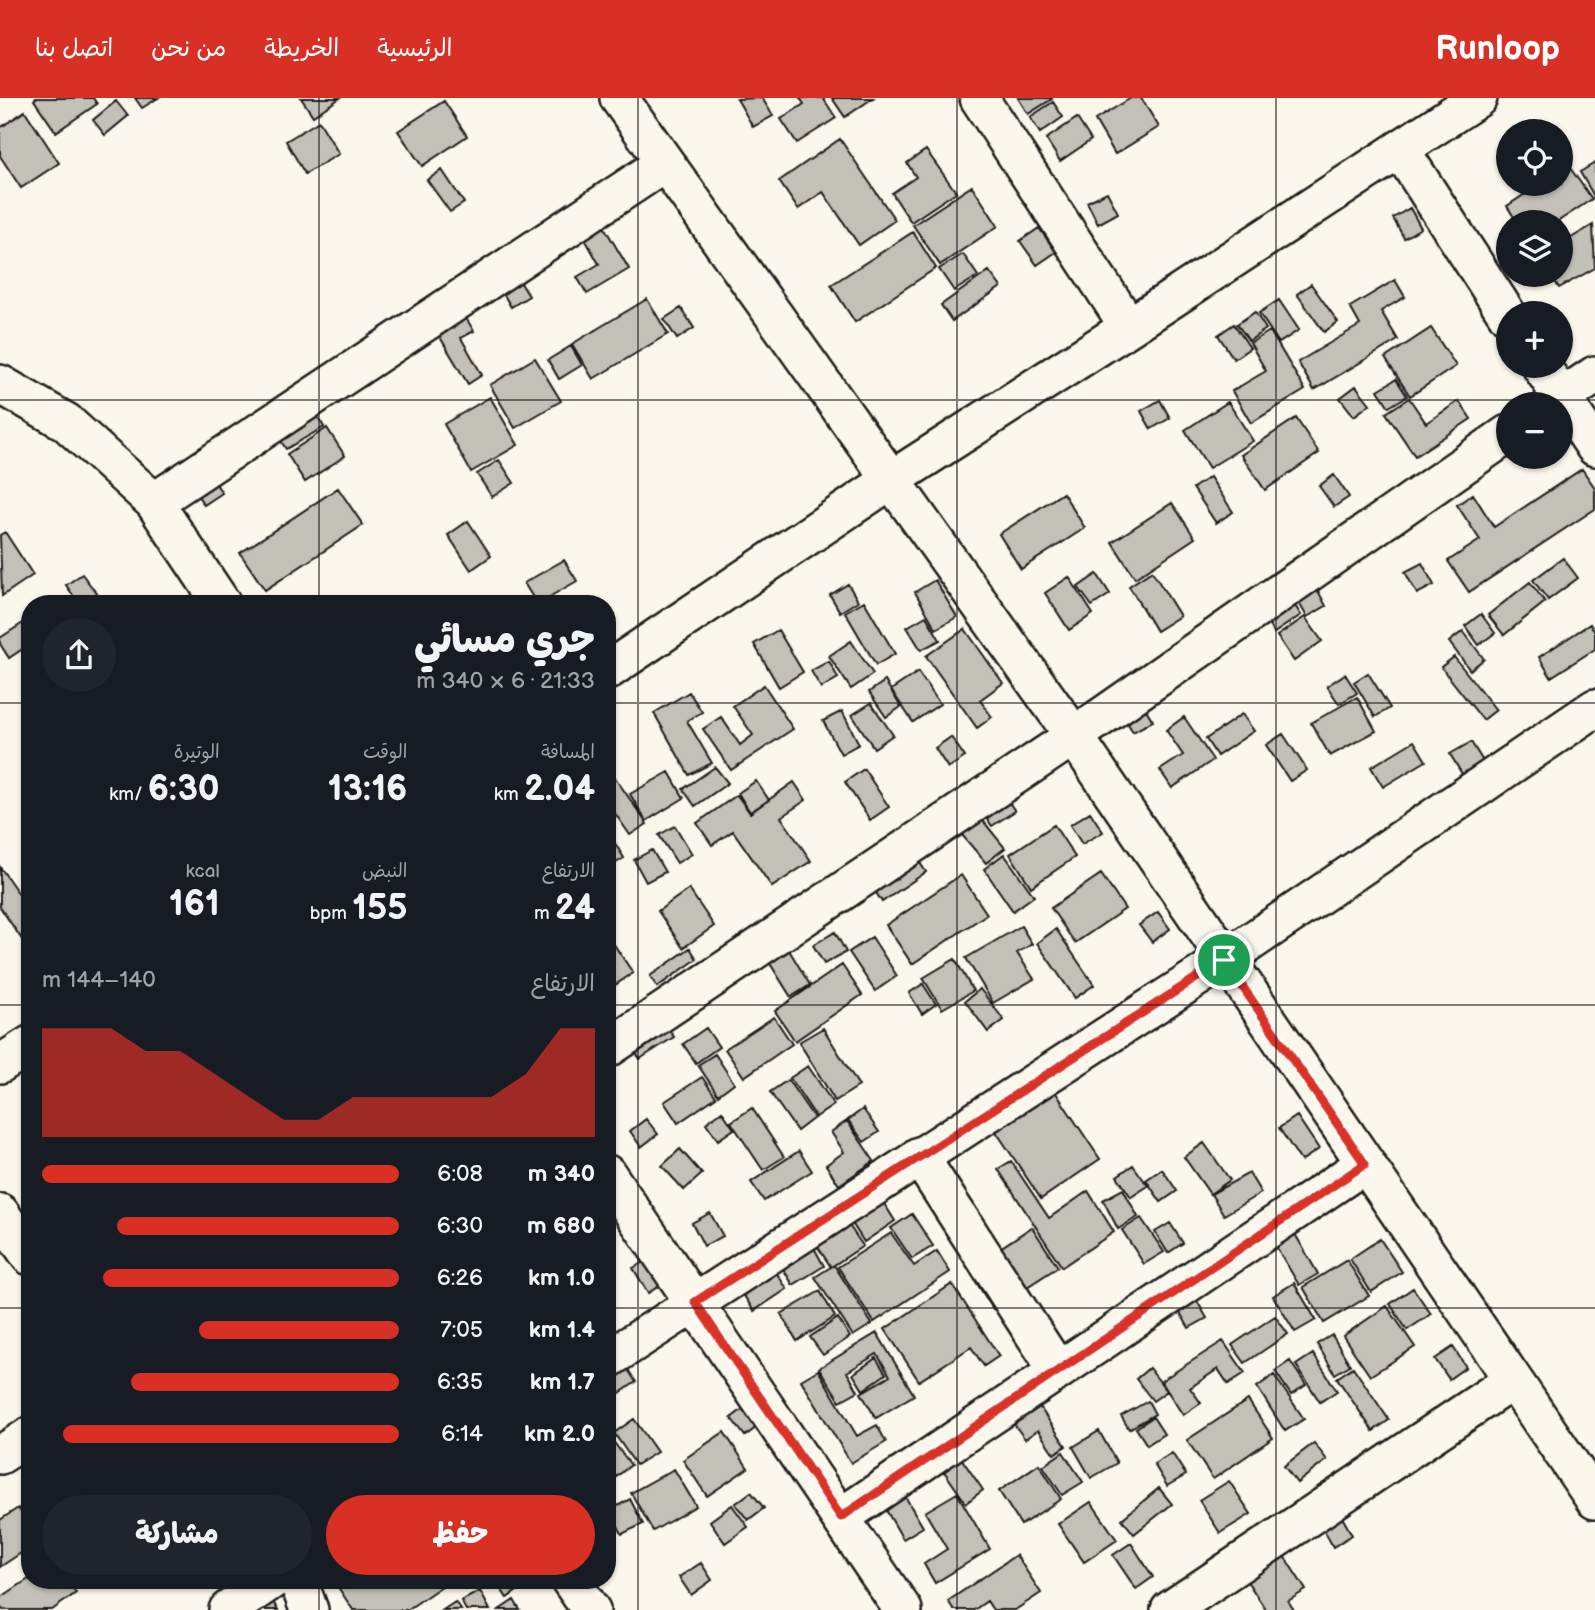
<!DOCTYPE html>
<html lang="ar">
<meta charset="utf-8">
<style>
:root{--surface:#171b24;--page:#20242c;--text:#f1f3f6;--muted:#9ea1a6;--accent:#d93025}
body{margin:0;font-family:"Balsamiq Sans","Playpen Sans Arabic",sans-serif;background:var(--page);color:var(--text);direction:rtl;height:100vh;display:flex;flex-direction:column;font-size:26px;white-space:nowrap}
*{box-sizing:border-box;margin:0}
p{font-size:23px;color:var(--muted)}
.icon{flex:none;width:38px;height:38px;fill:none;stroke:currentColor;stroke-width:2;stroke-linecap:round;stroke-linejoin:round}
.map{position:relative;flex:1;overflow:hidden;direction:ltr}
.panel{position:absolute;left:21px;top:497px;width:595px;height:994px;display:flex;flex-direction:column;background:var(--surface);border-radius:28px;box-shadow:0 2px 5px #0004;direction:rtl}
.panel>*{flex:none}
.buttons{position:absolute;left:1496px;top:21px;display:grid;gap:14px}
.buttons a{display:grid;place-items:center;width:77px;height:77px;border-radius:50%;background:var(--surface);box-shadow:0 2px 5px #0004;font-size:35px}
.pin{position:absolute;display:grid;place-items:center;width:60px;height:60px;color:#fff;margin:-30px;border:4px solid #fff;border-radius:50%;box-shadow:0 2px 7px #0007}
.round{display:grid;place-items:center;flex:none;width:74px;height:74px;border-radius:37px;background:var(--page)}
.summary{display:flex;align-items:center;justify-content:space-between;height:119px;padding:0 21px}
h1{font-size:38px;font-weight:800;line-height:52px}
.stats{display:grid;grid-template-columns:repeat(3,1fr);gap:10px;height:119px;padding:7px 21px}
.stats div{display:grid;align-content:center}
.stats b{font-size:35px;font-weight:800}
.stats small{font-size:19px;font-weight:400}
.stats p{font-size:19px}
.chart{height:196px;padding:14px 21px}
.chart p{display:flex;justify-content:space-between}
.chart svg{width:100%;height:126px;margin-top:7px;fill:var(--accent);opacity:.7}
.button{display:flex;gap:14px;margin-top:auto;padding:14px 21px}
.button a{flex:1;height:80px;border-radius:42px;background:var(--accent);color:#fff;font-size:28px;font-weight:800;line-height:80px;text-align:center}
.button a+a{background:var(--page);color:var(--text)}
ul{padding:0 21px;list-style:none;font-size:23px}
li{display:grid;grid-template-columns:112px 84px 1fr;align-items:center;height:52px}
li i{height:18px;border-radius:9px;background:var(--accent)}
header{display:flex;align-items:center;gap:42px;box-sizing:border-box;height:98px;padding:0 35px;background:var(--accent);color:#fff}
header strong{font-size:33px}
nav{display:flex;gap:38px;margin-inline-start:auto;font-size:24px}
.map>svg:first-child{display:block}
.building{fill:#c3c0b8;stroke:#1c1c1c;stroke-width:2}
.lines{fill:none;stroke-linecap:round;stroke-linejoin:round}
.minor-casing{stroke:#1c1c1c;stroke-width:42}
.minor{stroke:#fbf7ec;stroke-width:37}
.route-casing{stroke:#fff;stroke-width:14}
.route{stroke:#d93025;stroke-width:9}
.grid{fill:none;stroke:#1c1c1c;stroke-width:2;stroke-opacity:0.55}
</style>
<header>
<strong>Runloop</strong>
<nav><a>الرئيسية</a><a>الخريطة</a><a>من نحن</a><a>اتصل بنا</a></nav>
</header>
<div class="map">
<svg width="1595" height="1512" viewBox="0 0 1595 1512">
<rect width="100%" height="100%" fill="#fbf7ec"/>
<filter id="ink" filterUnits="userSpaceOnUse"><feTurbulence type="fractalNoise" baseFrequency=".0143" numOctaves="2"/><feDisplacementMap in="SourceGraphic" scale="14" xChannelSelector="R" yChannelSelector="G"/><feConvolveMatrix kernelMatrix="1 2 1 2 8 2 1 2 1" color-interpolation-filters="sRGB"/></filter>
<g filter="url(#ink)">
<path class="building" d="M36 0H93L97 6 56 34 34 2Z
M135 0H158L142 10Z
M301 0H340L313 18Z
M762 0 773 18 753 29 737 1Z
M800 0H823L836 20 797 45 781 21 804 6Z
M832 0H873L845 19Z
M1018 0H1051L1052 1 1028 16Z
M1131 0H1141L1159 29 1115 56 1095 22Z
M116 3 128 18 105 37 93 22Z
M444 3 467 38 422 68 398 33Z
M1053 4 1063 19 1040 35 1030 19Z
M25 13 59 65 21 90 0 58V30Z
M1077 20 1091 42 1060 63 1046 41Z
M319 23 339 56 305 76 286 43Z
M840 41 895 122 859 147 823 94 798 111 779 83Z
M926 52 956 94 911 124 892 95 916 79 907 65Z
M1595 65V100L1580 74Z
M1568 67 1592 101 1557 124H1517L1507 108 1540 86H1561V72Z
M442 72 464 105 450 114 427 82Z
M972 88 998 128 940 167 913 127Z
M1107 94 1118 115 1098 126 1087 104Z
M1410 110 1421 130 1404 140 1393 120Z
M603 127 629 171 587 196 577 179 599 166 584 139Z
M1593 127 1595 170 1559 190 1551 177H1561V146Z
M1039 130 1056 154 1037 167 1020 143Z
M913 134 936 170 855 224 831 187Z
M963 156 978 178 954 193 939 171Z
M989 173 1001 189 952 223 941 207Z
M519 182 529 198 511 209 501 192Z
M1395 182 1405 199 1381 213 1398 242 1314 292 1298 264 1360 227 1350 209Z
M1311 186 1338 224 1324 234 1297 196Z
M647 201 668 236 593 281 572 246Z
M1279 202 1299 232 1279 245 1259 215Z
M681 210 694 230 677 241 664 221Z
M461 212 474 233 461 240 482 277 468 286 434 229Z
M1255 214 1266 231 1249 243 1237 226Z
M1234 226 1250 250 1234 261 1218 237Z
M1431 230 1456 268 1410 298 1385 260Z
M1270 233 1305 292 1251 325 1232 293 1266 273 1250 245Z
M571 248 582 267 559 281 548 262Z
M535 260 561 303 515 330 490 287Z
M1396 281 1407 298 1389 309 1378 292Z
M1356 288 1370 306 1354 318 1340 300Z
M490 299 518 347 471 374 444 326Z
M1409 300 1426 325 1459 303 1471 321 1415 358 1386 315Z
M1160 302 1170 320 1151 331 1141 313Z
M1228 304 1253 343 1209 370 1185 332Z
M313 311 324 329 286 351 275 334Z
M1296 320 1319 355 1265 392 1241 357Z
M327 330 345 358 305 384 287 356Z
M499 362 514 385 492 399 477 376Z
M1582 371 1595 390V411L1469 494 1448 463 1480 442 1457 407 1473 396 1494 429Z
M209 375 222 395 204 407 191 387Z
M1334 377 1349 399 1334 409 1319 388Z
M1210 379 1233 414 1216 425 1193 390Z
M338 390 363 427 265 492 240 455Z
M1063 395 1085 430 1021 471 999 436Z
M1172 405 1195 440 1135 480 1112 444Z
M468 423 491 458 471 472 448 437Z
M5 434 33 477 2 498 0 437Z
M1563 460 1578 480 1548 502 1533 482Z
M564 462 577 483 537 506 524 485Z
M1422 465 1434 487 1417 496 1405 474Z
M1152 473 1180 518 1156 533 1129 488Z
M82 476 97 496 84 506H79L66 487Z
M1097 476 1110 496 1092 508 1078 489Z
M1069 479 1093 516 1069 532 1045 495Z
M935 482 957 519 936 531 915 494Z
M1530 484 1545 504 1504 537 1488 517Z
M848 486 858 503 840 514 830 497Z
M1315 487 1326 508 1307 519 1295 498Z
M1290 500 1301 517 1274 535 1263 519Z
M864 503 895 556 876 567 845 514Z
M1481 516 1495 535 1479 547 1465 528Z
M926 518 940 542 921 552 907 529Z
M1305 519 1322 543 1294 563 1277 538Z
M26 523 30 528V546L9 560 0 546V540Z
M1590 526 1595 534V551L1551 579 1539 559Z
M965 531 1003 585 980 602 992 619 977 630 926 558Z
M778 532 803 574 779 589 754 546Z
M1463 533 1484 561 1470 572 1449 544Z
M851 543 873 576 851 591 829 558Z
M1454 559 1496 612 1483 622 1441 569Z
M829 563 838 580 821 590 811 573Z
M918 574 940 606 913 624 891 592Z
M1368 575 1390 610 1375 619 1354 584Z
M1345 576 1357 595 1339 606 1327 588Z
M885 583 901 609 886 619 869 594Z
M764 587 793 631 731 672 703 631 721 619 740 647 753 637 733 608Z
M689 594 702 614 687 623 712 665 689 677 654 615Z
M1357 599 1376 633 1330 658 1311 625Z
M871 605 893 637 874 650 852 617Z
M1142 605 1153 623 1133 634 1122 616Z
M842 613 859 646 841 656 823 623Z
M1242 616 1254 633 1217 658 1206 641Z
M1184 619 1213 662 1172 690 1160 672 1183 657 1166 632Z
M1283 636 1307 672 1290 683 1266 647Z
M951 639 965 659 948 670 935 650Z
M1414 643 1426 663 1383 689 1371 669Z
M1471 644 1486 668 1465 681 1450 656Z
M607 668 647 726 630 737 607 704Z
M715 669 728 685 695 708 683 691Z
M864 671 889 709 870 722 845 684Z
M669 674 684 700 646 723 630 696Z
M756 683 769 702 750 714 738 695Z
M794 684 806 702 781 719 811 763 772 789 733 733 712 747 697 725 737 697 750 715Z
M1003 696 1015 713 992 728 980 711Z
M976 714 1005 750 986 765 956 730Z
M1090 714 1103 734 1082 746 1070 727Z
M1054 727 1075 759 1031 789 1010 756Z
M675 728 692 756 677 765 659 737Z
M611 739 624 760 608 770 607 742Z
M652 752 665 774 646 784 634 762Z
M914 756 926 774 882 804 870 785Z
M1004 756 1034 798 1013 813 984 771Z
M0 769 30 812V838L23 843 0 809Z
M1101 776 1125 811 1075 845 1051 810Z
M961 777 987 816 912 866 886 827Z
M689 791 714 828 683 850 658 813Z
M1158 814 1170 831 1152 844 1139 827Z
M1021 828 1032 846 1017 855 1034 881 993 905 966 860Z
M1056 831 1094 887 1075 900 1037 845Z
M835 834 846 854 824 866 813 847Z
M607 836 633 875 615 887 607 875Z
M872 839 897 878 875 893 849 854Z
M786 847 810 887 791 899 766 859Z
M690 850 697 861 657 889 650 878Z
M955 861 973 893 942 911 923 880Z
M842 867 862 897 795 943 775 913Z
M923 886 936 906 922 916 909 895Z
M980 891 1004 922 988 934 965 903Z
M774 919 792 946 744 979 725 951Z
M663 923 674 939 640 961 629 945Z
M706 930 719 949 696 965 683 946Z
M823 930 859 988 835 1003 799 944Z
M715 956 734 985 718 997 698 967Z
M808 968 834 1007 816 1019 790 980Z
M702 979 716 999 678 1025 664 1004Z
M788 982 814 1020 797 1033 770 994Z
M1048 983 1100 1061 1041 1101 989 1023Z
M752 1010 784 1059 763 1072 731 1024Z
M863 1011 879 1034 864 1044 848 1022Z
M722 1013 734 1031 718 1042 706 1025Z
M1297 1018 1319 1051 1301 1063 1279 1030Z
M646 1021 658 1036 641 1049 630 1033Z
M847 1023 874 1063 839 1087 826 1067 844 1054 831 1034Z
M1204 1045 1230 1082 1210 1096 1184 1059Z
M680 1051 702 1076 684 1092 662 1068Z
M799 1053 812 1073 764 1103 751 1084Z
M1011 1063 1049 1120 1088 1093 1114 1134 1062 1169 998 1071Z
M1133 1067 1148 1088 1131 1099 1117 1078Z
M1162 1071 1177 1093 1161 1104 1146 1082Z
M1249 1075 1261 1095 1224 1117 1211 1096Z
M1123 1091 1138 1119 1118 1131 1103 1102Z
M607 1101 619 1117 607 1125Z
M882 1102 895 1123 864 1144 850 1122Z
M710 1115 723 1138 704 1148 692 1125Z
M912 1116 933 1148 912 1161 891 1130Z
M1141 1120 1164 1154 1144 1166 1122 1132Z
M1170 1125 1183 1145 1168 1155 1155 1134Z
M848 1126 863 1148 831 1169 816 1146Z
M1032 1129 1058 1169 993 1211 968 1171Z
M891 1135 914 1168 937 1153 950 1174 874 1224 838 1169Z
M1295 1136 1318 1176 1299 1187 1275 1147Z
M1380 1141 1402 1174 1371 1194 1350 1161Z
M813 1148 824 1168 793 1187 781 1167Z
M649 1161 664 1185 648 1195 633 1170Z
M1347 1162 1369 1198 1324 1225 1303 1189Z
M834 1167 872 1226 853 1238 815 1179Z
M774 1171 787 1191 754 1213 741 1193Z
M1294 1185 1316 1222 1295 1234 1273 1198Z
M952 1186 999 1258 984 1268 971 1249 919 1283 885 1231Z
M1413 1190 1431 1216 1407 1232 1390 1206Z
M820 1193 835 1219 797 1243 781 1216Z
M1197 1203 1207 1220 1189 1230 1179 1213Z
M1387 1208 1415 1249 1370 1278 1343 1238Z
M1275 1218 1288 1236 1245 1265 1232 1247Z
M838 1220 850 1239 823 1257 810 1239Z
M877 1235 914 1297 876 1320 861 1295 890 1278 877 1256 847 1274 858 1293 840 1303 819 1270Z
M1332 1237 1350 1267 1335 1276 1317 1246Z
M1223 1243 1245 1275 1228 1286 1218 1271 1190 1290 1201 1305 1183 1317 1161 1283Z
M1453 1249 1466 1269 1449 1281 1435 1261Z
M1313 1256 1337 1293 1320 1304 1296 1267Z
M876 1260 886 1276 863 1292 853 1276Z
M1290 1263 1306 1287 1291 1297 1275 1273Z
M625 1267 636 1284 608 1303 607 1280Z
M1353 1269 1389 1322 1373 1333 1337 1280Z
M1149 1270 1167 1293 1153 1303 1136 1281Z
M818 1272 857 1338 877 1327 886 1344 851 1365 801 1282Z
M1274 1277 1304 1321 1285 1333 1257 1289Z
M1248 1302 1273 1340 1213 1381 1187 1342Z
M1148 1303 1155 1316 1129 1331 1121 1318Z
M747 1308 761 1326 745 1338 731 1320Z
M1039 1308 1066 1348 1054 1356 1038 1332 1025 1341 1013 1325Z
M1153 1319 1164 1336 1147 1347 1136 1330Z
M634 1321 657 1354 636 1367 614 1335Z
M1099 1333 1117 1365 1091 1380 1073 1349Z
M724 1334 748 1370 707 1398 683 1362Z
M609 1338 631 1367 616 1379 607 1368Z
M1314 1345 1327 1362 1297 1385 1284 1368Z
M1063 1354 1083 1384 1062 1397 1043 1368Z
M1172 1355 1186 1377 1167 1388 1154 1366Z
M959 1357 983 1392 966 1405 941 1369Z
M1039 1366 1061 1401 1021 1427 999 1393Z
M674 1371 696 1408 653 1433 631 1395Z
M1229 1383 1251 1416 1220 1435 1199 1402Z
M1159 1390 1172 1406 1134 1436 1122 1421Z
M751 1394 764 1410 748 1422 735 1406Z
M903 1395 923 1429 903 1441 883 1407Z
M957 1395 990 1451 935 1485 924 1466 947 1451 925 1414Z
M630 1401 643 1426 622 1436 610 1412Z
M1091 1404 1117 1442 1084 1464 1058 1426Z
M732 1407 748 1429 725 1445 710 1423Z
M18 1410 30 1427V1449L0 1469V1422Z
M1342 1419 1352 1437 1333 1449 1323 1430Z
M1131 1445 1153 1479 1136 1491 1113 1457Z
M1282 1455 1306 1492 1288 1503 1294 1512H1266L1245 1480Z
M1016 1457 1041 1495 1015 1512H993L987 1503 974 1512H954L948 1503Z
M701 1465 712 1482 691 1497 679 1479Z
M30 1480V1482H67L76 1495 52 1512H3L0 1508V1500Z
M341 1482H439L442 1488 407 1512H353L336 1486Z
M495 1482H530L531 1483 507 1500Z
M480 1493 490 1512H466L461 1503Z
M268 1496 278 1512H241Z
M514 1502 520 1512H499Z
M455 1504 461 1512H443Z"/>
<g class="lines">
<defs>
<path id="minor" d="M619 0 1074 638 1595 1402
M979 0 1129 229
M1400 51 1508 218
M1541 268 1595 349
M0 286 66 324 154 404 222 506
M1552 306 1595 277
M154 404 665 65
M607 573 891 382 1129 229 1478 0
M607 951 1074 638 1508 336
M0 966 30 947
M919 1058 1058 1273
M607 1076 903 1512
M0 1115 30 1158
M607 1262 1224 862 1595 610
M0 1357 30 1338
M841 1419 1365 1066
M298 1482 309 1512
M570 1482 591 1512
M228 1512 272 1482
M1170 1512 1513 1282"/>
</defs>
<use href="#minor" class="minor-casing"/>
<use href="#minor" class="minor"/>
</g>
</g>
<g class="lines" filter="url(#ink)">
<defs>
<path id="route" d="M1224 862 1365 1066 841 1419 695 1204Z"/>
</defs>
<use href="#route" class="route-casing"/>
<use href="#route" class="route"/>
</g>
<path class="grid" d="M319 0V506M638 0V1512M957 0V1512M1276 0V1512M0 302H1595M0 605H30M607 605H1595M0 907H30M607 907H1595M0 1210H30M607 1210H1595M319 1482V1512"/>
</svg>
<div class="buttons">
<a><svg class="icon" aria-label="locate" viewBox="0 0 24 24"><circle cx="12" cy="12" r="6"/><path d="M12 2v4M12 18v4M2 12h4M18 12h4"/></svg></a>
<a><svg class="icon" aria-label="layers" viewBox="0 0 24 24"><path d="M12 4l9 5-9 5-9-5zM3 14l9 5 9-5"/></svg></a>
<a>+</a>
<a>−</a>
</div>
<div class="pin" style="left:1224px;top:862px;background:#1e9e55"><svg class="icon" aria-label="arrive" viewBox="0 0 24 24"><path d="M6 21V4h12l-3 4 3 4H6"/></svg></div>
<section class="panel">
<div class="summary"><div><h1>جري مسائي</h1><p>21:33 · 6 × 340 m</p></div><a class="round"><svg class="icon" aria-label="share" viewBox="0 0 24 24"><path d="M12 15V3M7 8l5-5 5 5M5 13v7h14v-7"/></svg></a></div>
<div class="stats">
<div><p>المسافة</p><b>2.04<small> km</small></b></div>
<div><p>الوقت</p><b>13:16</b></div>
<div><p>الوتيرة</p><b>6:30<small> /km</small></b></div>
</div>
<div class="stats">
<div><p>الارتفاع</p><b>24<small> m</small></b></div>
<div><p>النبض</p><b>155<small> bpm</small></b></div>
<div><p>kcal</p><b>161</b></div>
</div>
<div class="chart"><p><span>الارتفاع</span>140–144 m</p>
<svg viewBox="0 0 160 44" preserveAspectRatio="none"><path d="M0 44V6L10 6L20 6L30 14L40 14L50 22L60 30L70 38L80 38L90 30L100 30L110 30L120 30L130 30L140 22L150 6L160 6V44z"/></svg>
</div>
<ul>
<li><b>340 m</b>6:08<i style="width:100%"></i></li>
<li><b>680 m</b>6:30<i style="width:79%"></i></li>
<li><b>1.0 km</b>6:26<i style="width:83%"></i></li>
<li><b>1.4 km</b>7:05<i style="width:56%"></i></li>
<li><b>1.7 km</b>6:35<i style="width:75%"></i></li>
<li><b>2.0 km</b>6:14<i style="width:94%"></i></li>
</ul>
<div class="button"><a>حفظ</a><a>مشاركة</a></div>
</section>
</div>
